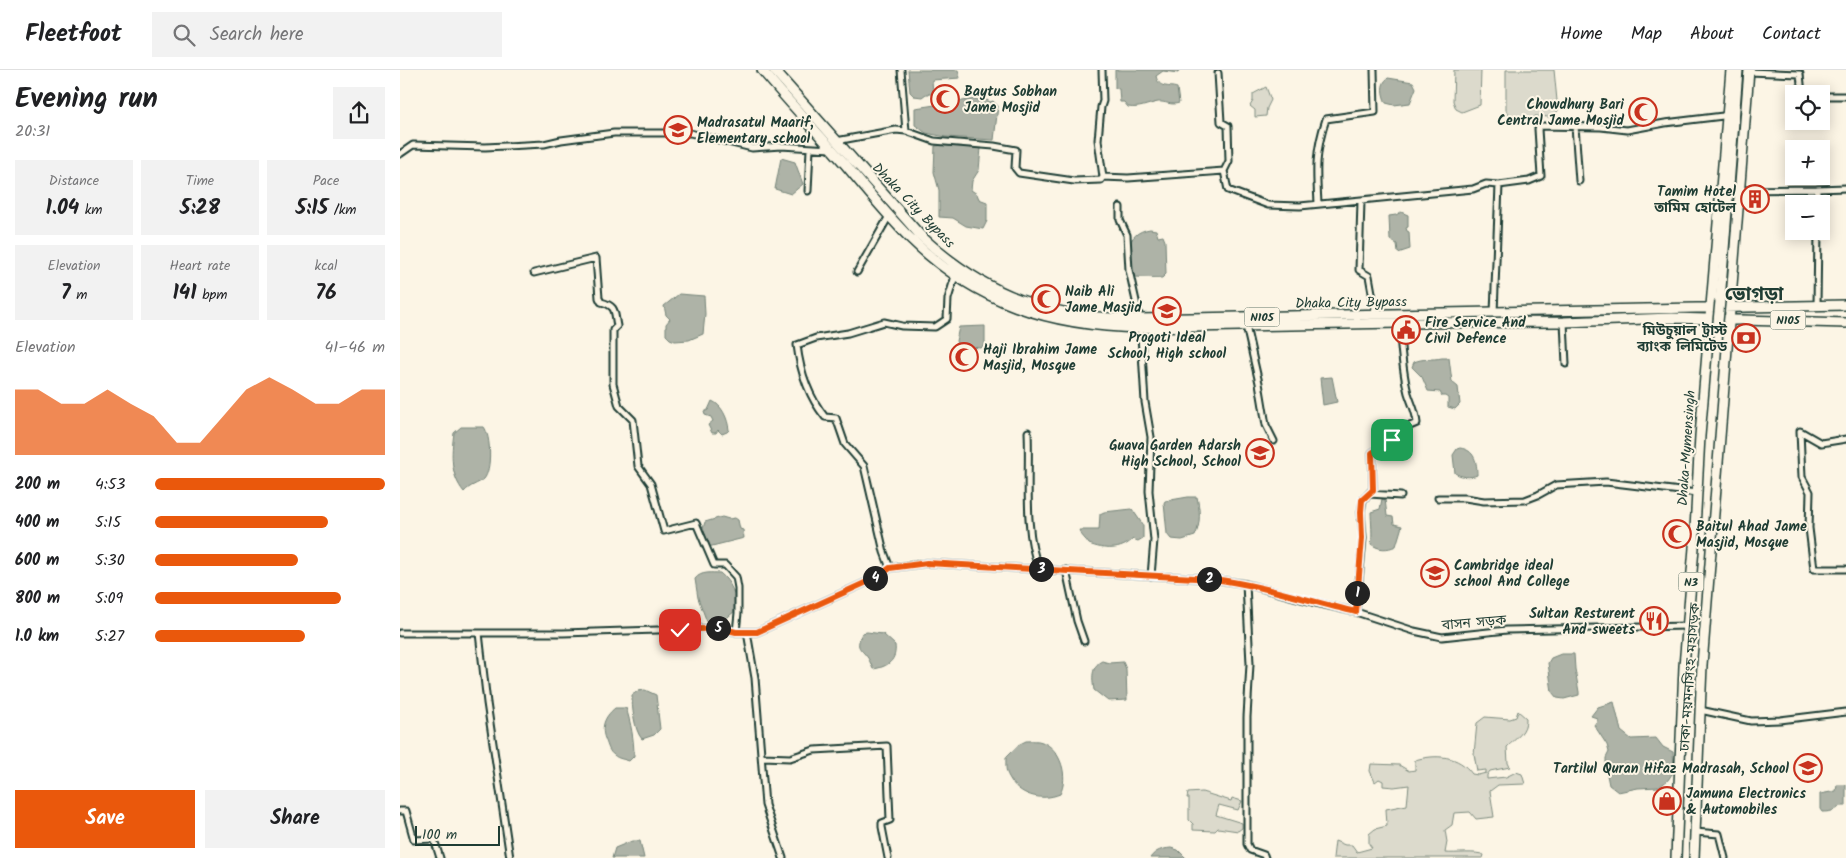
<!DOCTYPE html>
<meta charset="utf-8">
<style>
:root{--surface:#fff;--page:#f2f2f2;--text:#202124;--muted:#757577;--line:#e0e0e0;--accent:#ea580c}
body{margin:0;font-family:Kalam,"Noto Sans Bengali",sans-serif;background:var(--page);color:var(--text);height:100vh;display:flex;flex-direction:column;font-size:19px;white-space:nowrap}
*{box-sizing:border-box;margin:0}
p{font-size:16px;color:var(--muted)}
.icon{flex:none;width:28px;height:28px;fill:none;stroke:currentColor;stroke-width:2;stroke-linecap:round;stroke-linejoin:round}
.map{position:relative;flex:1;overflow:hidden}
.side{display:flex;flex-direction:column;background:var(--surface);width:400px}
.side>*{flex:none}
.tools{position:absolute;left:1385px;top:15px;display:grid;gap:10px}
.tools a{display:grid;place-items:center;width:45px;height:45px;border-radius:0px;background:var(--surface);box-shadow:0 2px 12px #0003;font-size:25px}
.scale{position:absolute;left:15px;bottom:12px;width:85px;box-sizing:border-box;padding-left:5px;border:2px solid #1f3d34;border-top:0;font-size:14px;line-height:18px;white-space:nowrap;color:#1f3d34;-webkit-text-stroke:4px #fcf5e5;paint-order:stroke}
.pin{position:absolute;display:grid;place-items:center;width:42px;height:42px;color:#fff;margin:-21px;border-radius:10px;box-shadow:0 2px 8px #0006}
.km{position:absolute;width:25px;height:25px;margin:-12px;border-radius:50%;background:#222;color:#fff;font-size:14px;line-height:25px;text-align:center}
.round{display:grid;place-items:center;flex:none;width:52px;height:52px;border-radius:0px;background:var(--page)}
.headline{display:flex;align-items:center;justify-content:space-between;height:85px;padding:0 15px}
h1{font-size:28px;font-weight:800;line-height:38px}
.stats{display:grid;grid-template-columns:repeat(3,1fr);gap:8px;height:85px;padding:5px 15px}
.stats div{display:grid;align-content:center;border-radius:0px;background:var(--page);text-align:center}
.stats b{font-size:21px;font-weight:800}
.stats small{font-size:14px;font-weight:400}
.stats p{font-size:14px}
.chart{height:140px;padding:10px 15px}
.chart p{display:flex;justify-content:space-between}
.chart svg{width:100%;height:90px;margin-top:5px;fill:var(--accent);opacity:.7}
.cta{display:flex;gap:10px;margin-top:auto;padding:10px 15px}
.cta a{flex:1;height:58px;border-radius:0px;background:var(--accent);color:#fff;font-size:20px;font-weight:800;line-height:58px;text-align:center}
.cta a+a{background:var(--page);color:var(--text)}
ul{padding:0 15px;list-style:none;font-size:16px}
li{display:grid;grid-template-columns:80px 60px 1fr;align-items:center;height:38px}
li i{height:12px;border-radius:6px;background:var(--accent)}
header{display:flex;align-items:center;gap:30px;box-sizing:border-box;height:70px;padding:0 25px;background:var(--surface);border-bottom:1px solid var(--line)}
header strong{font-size:24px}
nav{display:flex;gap:28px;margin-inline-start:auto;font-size:18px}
.search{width:350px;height:45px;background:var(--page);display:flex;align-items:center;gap:12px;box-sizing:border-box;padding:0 18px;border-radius:0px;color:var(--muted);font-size:19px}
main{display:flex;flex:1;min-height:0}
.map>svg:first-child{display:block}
.green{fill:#dcdacc;stroke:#7e8c80}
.water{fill:#aeb3a7;stroke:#758479}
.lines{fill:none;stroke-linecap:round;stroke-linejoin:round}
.minor-casing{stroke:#1f3d34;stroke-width:9}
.trunk-casing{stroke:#1f3d34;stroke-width:12}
.motorway-casing{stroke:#1f3d34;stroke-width:12}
.minor{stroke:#fcf5e5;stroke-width:5}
.trunk{stroke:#fcf5e5;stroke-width:9}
.motorway{stroke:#fcf5e5;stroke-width:9}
.motorway-bridge-casing{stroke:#1f3d34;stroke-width:12;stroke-linecap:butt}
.motorway-bridge{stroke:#fcf5e5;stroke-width:9}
.route-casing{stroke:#fff;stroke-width:10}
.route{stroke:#ea580c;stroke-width:6}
.labels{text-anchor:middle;stroke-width:4;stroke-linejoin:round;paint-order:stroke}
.shield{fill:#fcf5e5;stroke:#617469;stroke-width:1}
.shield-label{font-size:12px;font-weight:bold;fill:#1f3d34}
.poi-label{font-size:14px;font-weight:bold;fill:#1f3d34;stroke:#fcf5e5;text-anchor:start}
.street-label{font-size:14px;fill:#1f3d34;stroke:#fcf5e5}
.district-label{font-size:19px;font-weight:bold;fill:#1f3d34;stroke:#fcf5e5}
</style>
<header>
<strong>Fleetfoot</strong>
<div class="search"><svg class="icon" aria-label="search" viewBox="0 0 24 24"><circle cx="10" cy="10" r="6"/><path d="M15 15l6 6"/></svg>Search here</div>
<nav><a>Home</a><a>Map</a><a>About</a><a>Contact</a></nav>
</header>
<main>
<section class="side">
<div class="headline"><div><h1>Evening run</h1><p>20:31</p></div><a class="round"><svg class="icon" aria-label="share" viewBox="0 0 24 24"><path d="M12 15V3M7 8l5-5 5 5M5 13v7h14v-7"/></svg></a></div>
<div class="stats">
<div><p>Distance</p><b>1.04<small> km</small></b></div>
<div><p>Time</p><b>5:28</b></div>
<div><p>Pace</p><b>5:15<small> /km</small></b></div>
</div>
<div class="stats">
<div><p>Elevation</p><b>7<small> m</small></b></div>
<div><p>Heart rate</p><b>141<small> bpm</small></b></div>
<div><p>kcal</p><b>76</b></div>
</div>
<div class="chart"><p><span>Elevation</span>41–46 m</p>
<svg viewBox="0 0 160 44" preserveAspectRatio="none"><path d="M0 44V12L10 12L20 19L30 19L40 12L50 19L60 25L70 38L80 38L90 25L100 12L110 6L120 12L130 19L140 19L150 12L160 12V44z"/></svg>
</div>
<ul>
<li><b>200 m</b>4:53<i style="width:100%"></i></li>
<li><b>400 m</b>5:15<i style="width:75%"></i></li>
<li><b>600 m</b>5:30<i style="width:62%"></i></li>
<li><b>800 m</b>5:09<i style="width:81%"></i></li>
<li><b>1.0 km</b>5:27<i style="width:65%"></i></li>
</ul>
<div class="cta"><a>Save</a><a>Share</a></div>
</section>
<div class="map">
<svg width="1446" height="788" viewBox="0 0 1446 788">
<rect width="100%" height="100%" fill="#fcf5e5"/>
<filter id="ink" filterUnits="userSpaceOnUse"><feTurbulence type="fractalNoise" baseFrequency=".02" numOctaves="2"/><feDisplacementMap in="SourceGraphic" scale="10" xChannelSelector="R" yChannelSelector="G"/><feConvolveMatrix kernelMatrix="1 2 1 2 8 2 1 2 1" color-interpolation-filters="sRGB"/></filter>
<g filter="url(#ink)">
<path class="green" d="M1054 0H1081L1080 35 1062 42 1056 39 1053 31Z
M1106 0H1154L1158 41 1149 47 1135 46 1133 50 1110 48 1106 40Z
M866 17 871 30 867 38 866 46 855 47V40L850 36 853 31V24Z
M1118 641 1126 648C1127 662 1116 668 1107 677L1108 693 1110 697 1090 701 1087 705V709L1106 707 1116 702 1122 704 1125 714 1098 715 1090 721 1094 747 1076 749 1070 742 1054 743 1052 755 1045 760 1047 772 1045 783C1055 784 1077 781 1084 785L1083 788H933L935 771 945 775H952L957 782 972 778 969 774V764L975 759 987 756 986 739 1007 735 1009 715 994 717 983 716V711L979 709 975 712 970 701 971 694 999 695 1009 701 1015 700V690C1036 684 1059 685 1072 704L1078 705 1086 703V700L1077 701 1074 684 1077 653 1085 647 1110 649 1116 647Z
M802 722 831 731 832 728 842 731 838 740 819 735 816 745 842 753V758L838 761 818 758 815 761 793 760V754L789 750V728H787L788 723Z"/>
<path class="water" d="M508 0H558L560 8 532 10 533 24H526L522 27 514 26 510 22Z
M715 0H779L778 3 763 1 756 6C759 19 768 15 777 18L779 33C771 36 765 31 758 32 747 34 740 39 728 37L724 32H720L719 19 715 18Z
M988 8 1013 12 1016 18 1010 33 994 35 986 33C982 24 980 14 988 8Z
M576 29 583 31 585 29 590 32 593 31 598 36 594 70 546 67 526 63 515 55V38Z
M544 75 581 78 579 100 572 111 571 120 577 124 579 129 587 132V151L583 159 566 156 553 148 539 147V120L534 102 535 76Z
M381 88 395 92 403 114 391 124 375 119Z
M1001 142 1008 145V157L1006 158 1007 161 1009 162 1010 179 998 183 997 174 990 170 989 146 996 145Z
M750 159 756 160 758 167 763 166 765 171 766 204 762 208 735 207C725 187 724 163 750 159Z
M279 224 304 226 305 244 303 264 289 270 275 271 270 269 266 265V254L270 249 266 245 264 236Z
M585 256V275L581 278 558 276 556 271 559 257Z
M1042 288H1049L1052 312 1058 317 1060 334 1055 339 1048 337V328L1045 326H1042L1040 322 1028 321 1022 307 1012 297 1014 292C1023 288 1032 290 1042 288Z
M932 307 937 332 923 335 920 308Z
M312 331C322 335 328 349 329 360L327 362 322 364 318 360 316 363H312L308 355 313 351 311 347 305 345 304 342 308 340Z
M61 357H84C91 366 92 400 84 409 78 414 70 415 64 422 50 405 51 384 54 363Z
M1060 378C1075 380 1077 392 1077 405 1071 408 1060 407 1055 403L1053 385 1057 379Z
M788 427H797C800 440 801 453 795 466L782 470 771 469 767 464 764 433 765 431Z
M982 429H985L987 446 993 447 994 454 1002 456 996 476C987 480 979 480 971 474 973 467 971 450 971 442L980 439Z
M732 439 743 455V468L738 471 733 469C721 481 704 480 689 474 686 469 681 466 679 460H699L700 444 704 442Z
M322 447 329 449 335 448 338 450 340 459 343 460 344 468 308 477 302 462 305 452Z
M320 503C331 512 337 526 336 540L321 553 307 552 298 528 295 509C301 501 312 503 320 503Z
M467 562 483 564 495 575C497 590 488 597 473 599 471 595 470 591 468 588 460 577 455 579 462 563Z
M1161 584H1174L1175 599 1179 622V625L1164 629 1157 628 1152 622 1148 593 1151 588Z
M702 591 709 593 723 592 726 599 727 630 708 631 694 620C692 609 691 596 702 591Z
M245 620 256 625 260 659 254 665 242 669C234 660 232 637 232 625L238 621Z
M1214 632 1221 661 1231 669 1256 668 1263 677 1273 682 1274 701 1268 710 1259 717 1238 718 1218 722 1209 715 1206 700V688L1209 682 1207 675 1194 655 1197 651V648L1191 646 1198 637Z
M215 638H226C231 653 234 670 234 686L229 691C224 689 218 689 214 685 209 682 208 676 206 671 200 658 204 647 215 638Z
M626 671C631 671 638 670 642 672 661 679 669 707 660 724 641 732 618 725 609 707 605 701 606 694 606 687L618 675Z
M1437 715H1446V736H1440C1436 741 1429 742 1422 742L1420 739V724L1436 721Z
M232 771H240L244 788H212L215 778Z
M771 778 778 780 786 788H750C756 780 762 779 771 778Z"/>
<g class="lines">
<defs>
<path id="minor" d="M501 0 506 61
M1349 2 1400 4 1402 24
M818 3 821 52 828 56 829 91 824 101
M1421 26H1446
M1175 56 1179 111
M436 71 496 60 506 61 534 71 594 76 616 80 615 98 619 103 674 111 701 110 703 107 698 70 701 37 703 31 702 0
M0 84 13 75 85 77 144 74 161 70 214 63H290L352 78 381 76 431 79
M703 107 728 108 824 101 828 120 868 135 900 136 1073 119 1086 114 1099 115 1094 243
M1099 115 1129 111 1141 106 1138 59 1140 56 1201 57 1227 60 1265 53 1323 46 1328 43
M1417 119 1446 118
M1339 120 1417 119V134
M408 121 410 79
M961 131 959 200 969 206 976 245
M918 133C916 100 915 82 926 49L975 42 974 0
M720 137V150L727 165 729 200 740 249 745 332 751 367 749 421 754 470 751 506
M457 202 489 146
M134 203 196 188 199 228 201 232C217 236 214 242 217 256L213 260V314L219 336 233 350 238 396 251 414 264 461 296 453 314 495H325L336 507 338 518V543L336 562
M1417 236 1418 161
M1164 252 1166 294
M846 256 859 313 866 355 874 371
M628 362C630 405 623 459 639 499
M1446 369 1421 373 1400 361 1402 407 1410 422 1409 458 1414 499H1446
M969 424 1001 426
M1038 428H1065L1084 431 1125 430 1138 425 1156 415 1206 412 1297 423
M490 498 484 482 464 396 445 374 436 348 425 347C409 327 400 300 397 275L416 268 448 263 484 252 502 256 535 257 547 249 548 229 555 206
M666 500 677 551 684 571
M846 514 850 594 847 647V774L850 780 864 785 865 788
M956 542 963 468 961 442 963 430 973 419 972 383 992 370 1003 359 1017 353C1016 341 1011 333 1008 323 1002 300 1001 276 999 253
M347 562 355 608 365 735 383 788
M0 563H163L320 558 336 562H357L478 507 490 498 527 493 813 509 846 514 912 532 956 542 1014 561 1042 567 1107 560 1287 556
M79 563 87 633 110 788
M1300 640 1351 651 1380 650 1446 642
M363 687 390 688 414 680 487 676 490 750 482 753V757L488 788
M0 741H6L14 770 34 769 40 788
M1295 762 1319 764 1325 788"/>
<path id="trunk" d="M362 0C389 32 417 62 445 94 466 119 487 145 510 168 576 233 650 256 741 258L999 253 1164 252 1272 248 1446 253
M374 0 519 164C584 226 651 249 740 249L1446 235
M1276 788 1284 596 1294 478 1300 366 1331 0
M1294 788 1302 595 1349 0"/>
<path id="motorway" d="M1320 231 1338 0"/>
</defs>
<use href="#minor" class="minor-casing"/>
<use href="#trunk" class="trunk-casing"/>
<use href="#motorway" class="motorway-casing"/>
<use href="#minor" class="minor"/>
<use href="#trunk" class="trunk"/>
<use href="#motorway" class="motorway"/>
<defs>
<path id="motorway-bridge" d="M1317 262 1320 231"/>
</defs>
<use href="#motorway-bridge" class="motorway-bridge-casing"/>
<use href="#motorway-bridge" class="motorway-bridge"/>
</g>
</g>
<g class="lines" filter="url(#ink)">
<defs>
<path id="route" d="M280 560 320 558 336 562H357L478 507 490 498 527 493 813 509C861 515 908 531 956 542L962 468 961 442 962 430 973 420 972 383 992 370"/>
</defs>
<use href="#route" class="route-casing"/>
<use href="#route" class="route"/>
</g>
<defs>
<symbol id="mosque-ring" viewBox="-11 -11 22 22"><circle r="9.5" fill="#fcf5e5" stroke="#c8321e" stroke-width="1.5"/><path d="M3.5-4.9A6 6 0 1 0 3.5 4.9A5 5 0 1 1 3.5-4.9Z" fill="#c8321e"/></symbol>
<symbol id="school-ring" viewBox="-11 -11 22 22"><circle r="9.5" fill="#fcf5e5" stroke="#c8321e" stroke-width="1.5"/><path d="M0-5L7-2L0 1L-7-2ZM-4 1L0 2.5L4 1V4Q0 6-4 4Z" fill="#c8321e"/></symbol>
<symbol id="building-ring" viewBox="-11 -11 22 22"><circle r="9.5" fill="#fcf5e5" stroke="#c8321e" stroke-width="1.5"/><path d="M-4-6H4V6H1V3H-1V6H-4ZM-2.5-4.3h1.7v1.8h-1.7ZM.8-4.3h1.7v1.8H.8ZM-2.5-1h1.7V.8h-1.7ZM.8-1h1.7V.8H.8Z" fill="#c8321e"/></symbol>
<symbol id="civic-ring" viewBox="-11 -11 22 22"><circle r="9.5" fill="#fcf5e5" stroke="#c8321e" stroke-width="1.5"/><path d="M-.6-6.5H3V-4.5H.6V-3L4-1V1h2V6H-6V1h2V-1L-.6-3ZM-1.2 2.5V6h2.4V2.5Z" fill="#c8321e"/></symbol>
<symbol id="bank-ring" viewBox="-11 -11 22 22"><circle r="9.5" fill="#fcf5e5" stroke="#c8321e" stroke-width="1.5"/><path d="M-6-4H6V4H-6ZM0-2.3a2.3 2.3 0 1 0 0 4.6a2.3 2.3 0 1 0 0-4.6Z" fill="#c8321e"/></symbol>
<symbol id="university-ring" viewBox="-11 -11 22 22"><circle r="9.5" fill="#fcf5e5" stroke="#c8321e" stroke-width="1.5"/><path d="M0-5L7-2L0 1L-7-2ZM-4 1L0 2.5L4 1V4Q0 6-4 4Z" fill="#c8321e"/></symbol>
<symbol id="restaurant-ring" viewBox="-11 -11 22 22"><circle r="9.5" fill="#fcf5e5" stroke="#c8321e" stroke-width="1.5"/><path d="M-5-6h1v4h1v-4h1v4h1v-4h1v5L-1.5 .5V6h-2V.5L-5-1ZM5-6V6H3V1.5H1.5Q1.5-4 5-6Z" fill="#c8321e"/></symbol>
<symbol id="shop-ring" viewBox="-11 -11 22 22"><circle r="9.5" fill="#fcf5e5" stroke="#c8321e" stroke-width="1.5"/><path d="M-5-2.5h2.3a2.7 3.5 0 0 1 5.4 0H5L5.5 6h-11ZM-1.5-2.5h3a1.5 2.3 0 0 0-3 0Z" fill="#c8321e"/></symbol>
</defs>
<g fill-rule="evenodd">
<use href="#mosque-ring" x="529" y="13" width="32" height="32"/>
<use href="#mosque-ring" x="1227" y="26" width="32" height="32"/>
<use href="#school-ring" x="262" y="44" width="32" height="32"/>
<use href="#building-ring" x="1339" y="113" width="32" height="32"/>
<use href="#mosque-ring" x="630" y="213" width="32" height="32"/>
<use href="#school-ring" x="751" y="225" width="32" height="32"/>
<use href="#civic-ring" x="990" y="244" width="32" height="32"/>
<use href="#bank-ring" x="1330" y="252" width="32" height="32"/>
<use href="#mosque-ring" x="548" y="271" width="32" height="32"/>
<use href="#school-ring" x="844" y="367" width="32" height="32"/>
<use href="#mosque-ring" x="1261" y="448" width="32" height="32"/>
<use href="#university-ring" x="1019" y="487" width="32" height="32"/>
<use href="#restaurant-ring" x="1238" y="535" width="32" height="32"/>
<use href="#school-ring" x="1392" y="682" width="32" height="32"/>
<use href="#shop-ring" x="1251" y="715" width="32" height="32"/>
</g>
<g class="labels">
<g class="shield">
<rect x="844.5" y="237.5" width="35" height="19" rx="4"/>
<rect x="1370.5" y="240.5" width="35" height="19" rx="4"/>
<rect x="1278.5" y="502.5" width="25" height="19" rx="4"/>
</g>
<g class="shield-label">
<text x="862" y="251">N105</text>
<text x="1388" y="254">N105</text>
<text x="1291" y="516">N3</text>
</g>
<g class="poi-label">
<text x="564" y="26">Baytus Sobhan<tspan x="564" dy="16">Jame Mosjid</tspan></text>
<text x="1224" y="39" text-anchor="end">Chowdhury Bari<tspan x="1224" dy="16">Central Jame Mosjid</tspan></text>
<text x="297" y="57">Madrasatul Maarif,<tspan x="297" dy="16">Elementary school</tspan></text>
<text x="1336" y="126" text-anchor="end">Tamim Hotel<tspan x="1336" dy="16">তামিম হোটেল</tspan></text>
<text x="665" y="226">Naib Ali<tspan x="665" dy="16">Jame Masjid</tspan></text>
<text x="1025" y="257">Fire Service And<tspan x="1025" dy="16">Civil Defence</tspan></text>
<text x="1327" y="265" text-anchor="end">মিউচুয়াল ট্রাস্ট<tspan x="1327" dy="16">ব্যাংক লিমিটেড</tspan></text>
<text x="767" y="272" text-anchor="middle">Progoti Ideal<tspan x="767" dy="16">School, High school</tspan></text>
<text x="583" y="284">Haji Ibrahim Jame<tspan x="583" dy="16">Masjid, Mosque</tspan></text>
<text x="841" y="380" text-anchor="end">Guava Garden Adarsh<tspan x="841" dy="16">High School, School</tspan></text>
<text x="1296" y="461">Baitul Ahad Jame<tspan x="1296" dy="16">Masjid, Mosque</tspan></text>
<text x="1054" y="500">Cambridge ideal<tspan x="1054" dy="16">school And College</tspan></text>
<text x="1235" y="548" text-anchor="end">Sultan Resturent<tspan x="1235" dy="16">And sweets</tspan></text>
<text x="1389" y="703" text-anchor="end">Tartilul Quran Hifaz Madrasah, School</text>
<text x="1286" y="728">Jamuna Electronics<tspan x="1286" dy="16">&amp; Automobiles</tspan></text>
</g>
<g class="street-label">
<text transform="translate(514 135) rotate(46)" y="5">Dhaka City Bypass</text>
<text transform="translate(951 232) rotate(-1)" y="5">Dhaka City Bypass</text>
<text transform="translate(1286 378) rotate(-86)" y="5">Dhaka-Mymensingh</text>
<text transform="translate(1074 552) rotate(-5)" y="5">বাসন সড়ক</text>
<text transform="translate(1289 607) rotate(-86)" y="5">ঢাকা-ময়মনসিংহ মহাসড়ক</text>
</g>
<g class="district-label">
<text x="1354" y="230">ভোগড়া</text>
</g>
</g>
</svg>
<div class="tools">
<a><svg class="icon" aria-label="locate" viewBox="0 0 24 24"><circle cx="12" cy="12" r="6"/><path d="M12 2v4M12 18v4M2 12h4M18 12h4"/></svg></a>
<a>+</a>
<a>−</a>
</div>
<div class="scale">100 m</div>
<div class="pin" style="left:992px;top:370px;background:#1e9e55"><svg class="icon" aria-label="arrive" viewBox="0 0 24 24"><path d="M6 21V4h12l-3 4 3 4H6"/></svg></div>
<div class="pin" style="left:280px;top:560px;background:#d93025"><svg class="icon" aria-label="check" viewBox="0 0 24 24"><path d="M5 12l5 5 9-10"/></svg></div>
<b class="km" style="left:957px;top:523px">1</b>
<b class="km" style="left:809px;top:509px">2</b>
<b class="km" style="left:641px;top:499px">3</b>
<b class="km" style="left:475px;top:508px">4</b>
<b class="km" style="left:318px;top:558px">5</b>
</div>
</main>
